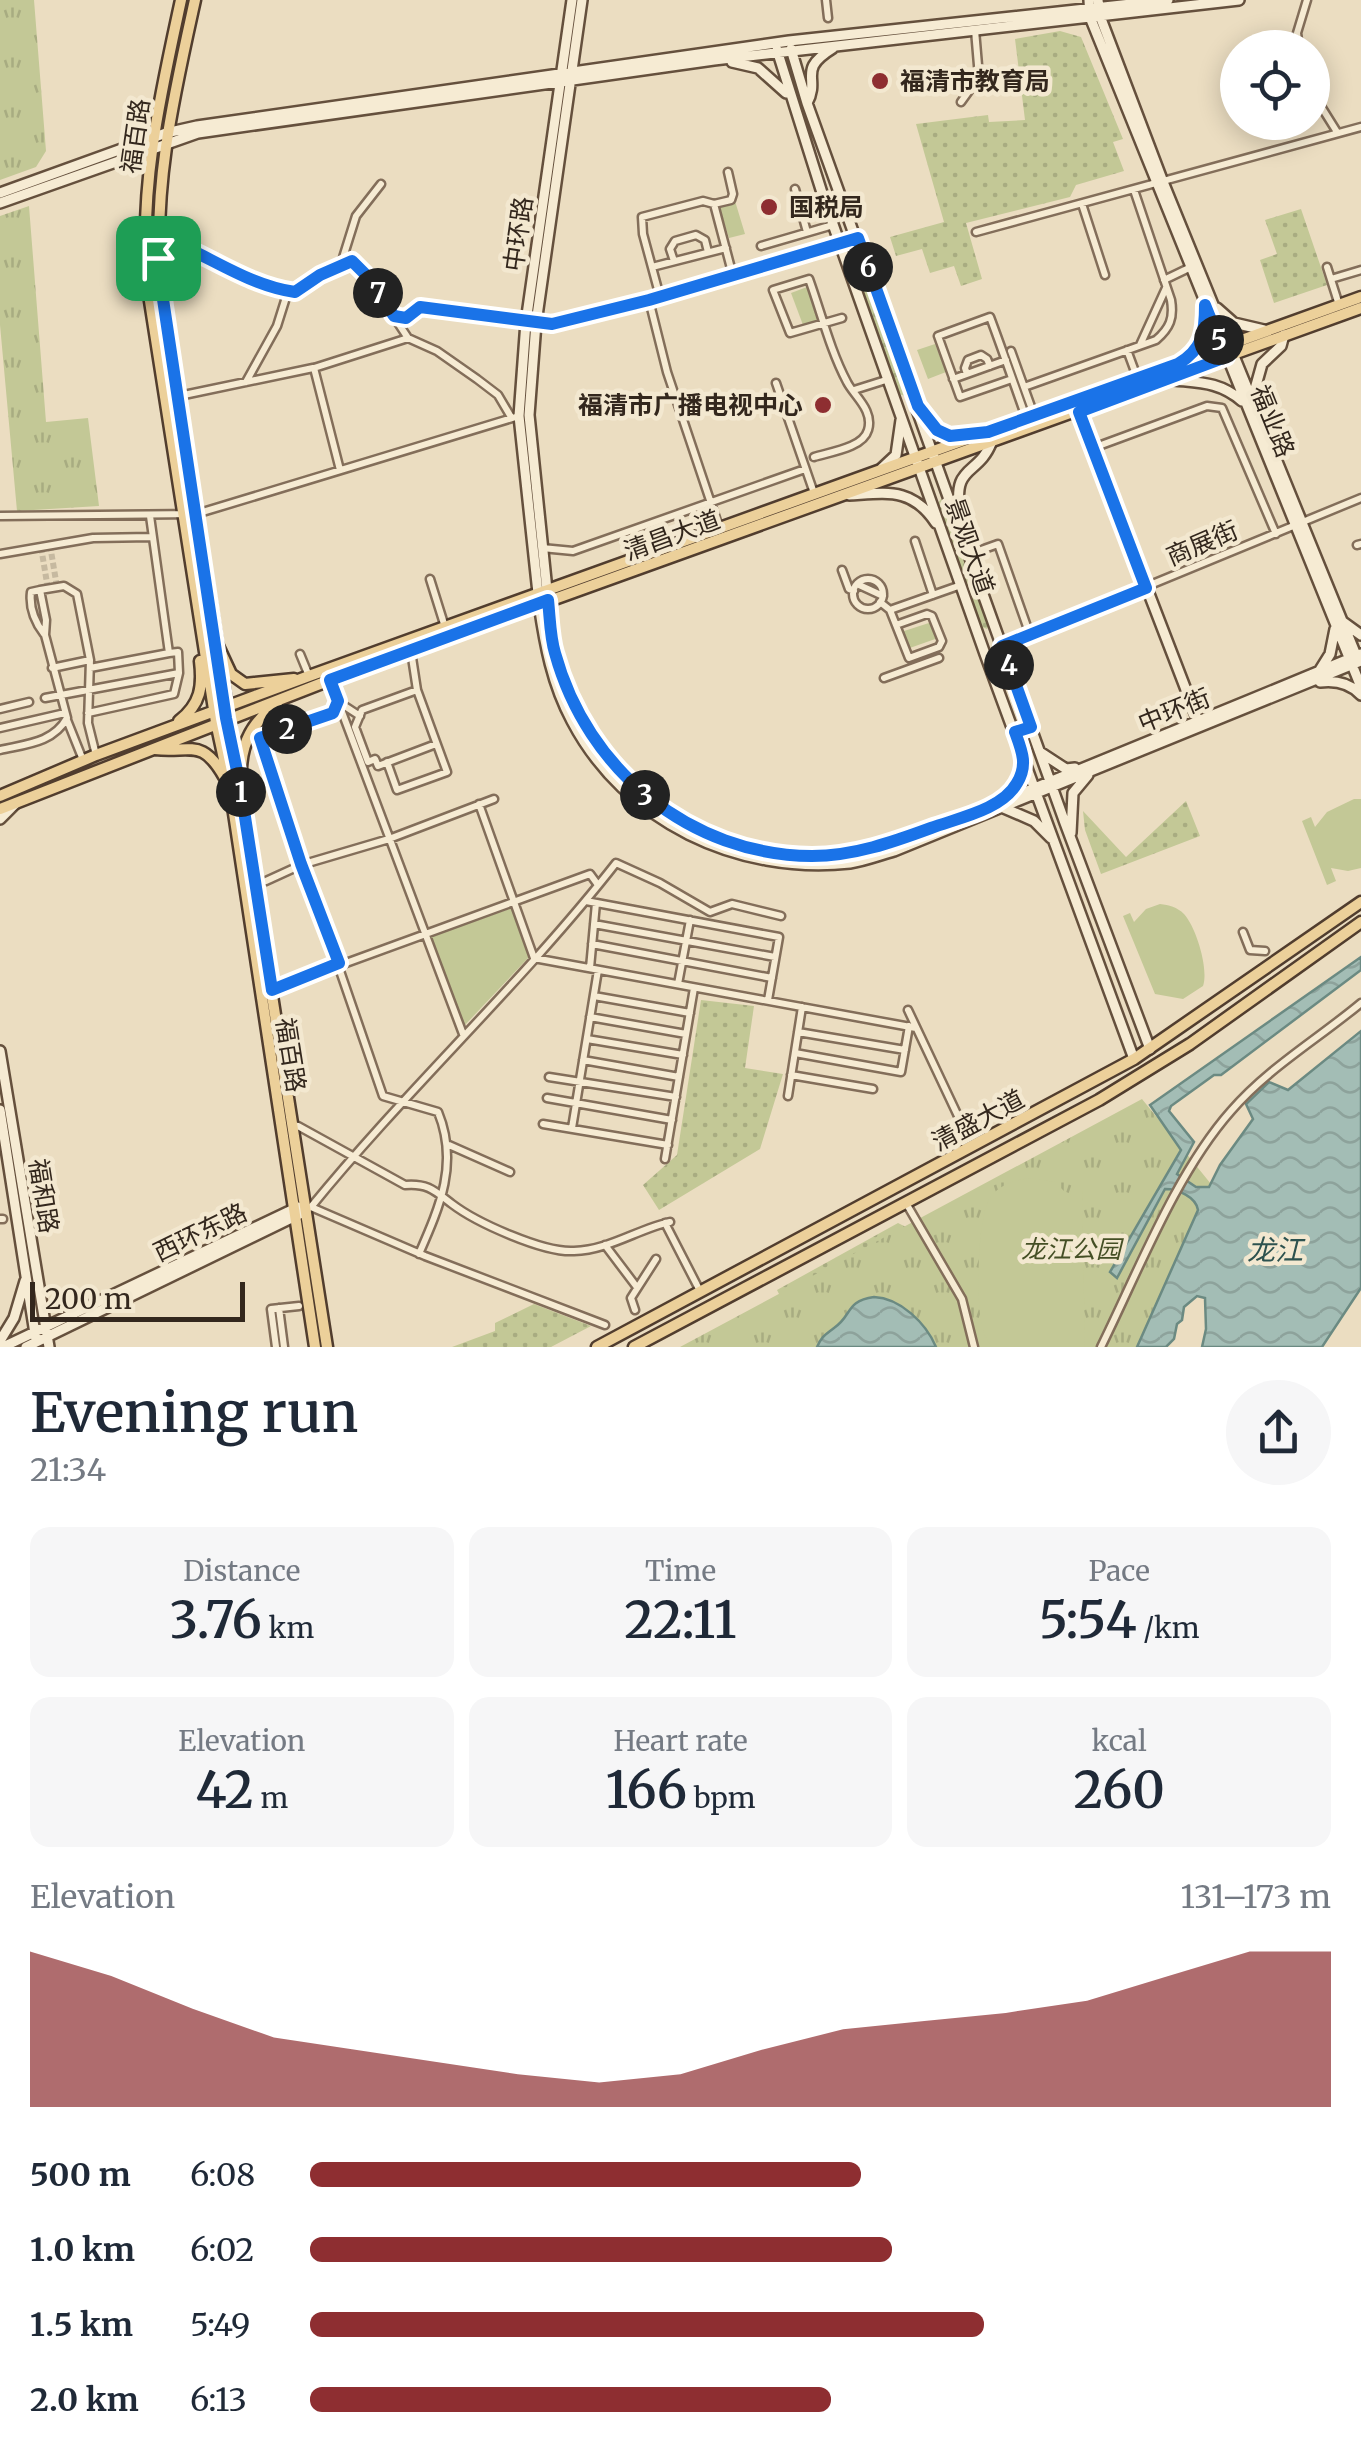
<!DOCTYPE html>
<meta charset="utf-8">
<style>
:root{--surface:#fff;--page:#f6f6f7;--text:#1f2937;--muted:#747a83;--accent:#8e2e31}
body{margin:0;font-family:Merriweather,"Noto Sans SC",serif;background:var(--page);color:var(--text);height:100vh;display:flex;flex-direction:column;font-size:38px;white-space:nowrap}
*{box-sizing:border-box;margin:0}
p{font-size:32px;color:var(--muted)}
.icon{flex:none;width:55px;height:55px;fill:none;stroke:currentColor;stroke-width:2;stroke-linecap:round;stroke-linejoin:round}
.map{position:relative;height:1347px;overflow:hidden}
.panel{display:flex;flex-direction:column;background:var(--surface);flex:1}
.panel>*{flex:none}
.buttons{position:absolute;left:1220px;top:30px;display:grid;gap:20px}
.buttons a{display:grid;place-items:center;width:110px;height:110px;border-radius:50%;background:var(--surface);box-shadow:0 5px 25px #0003;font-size:50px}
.scale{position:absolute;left:30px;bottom:25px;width:215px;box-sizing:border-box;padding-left:10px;border:5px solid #33271d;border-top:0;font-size:28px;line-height:35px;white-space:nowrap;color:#33271d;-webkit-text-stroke:8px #f3e8d0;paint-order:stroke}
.pin{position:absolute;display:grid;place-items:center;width:85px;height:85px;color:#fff;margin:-42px;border-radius:20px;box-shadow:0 5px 15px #0006}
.km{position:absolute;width:50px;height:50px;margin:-25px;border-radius:50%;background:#222;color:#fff;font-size:28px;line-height:50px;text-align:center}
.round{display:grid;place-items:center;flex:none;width:105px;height:105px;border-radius:52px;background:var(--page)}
.head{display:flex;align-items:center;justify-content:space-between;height:170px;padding:0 30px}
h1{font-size:55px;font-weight:600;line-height:75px}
.metrics{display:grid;grid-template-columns:repeat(3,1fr);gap:15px;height:170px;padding:10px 30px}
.metrics div{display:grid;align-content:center;border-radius:20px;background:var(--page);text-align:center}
.metrics b{font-size:50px;font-weight:600}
.metrics small{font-size:28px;font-weight:400}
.metrics p{font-size:28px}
.chart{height:280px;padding:20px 30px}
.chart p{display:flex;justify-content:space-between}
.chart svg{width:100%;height:180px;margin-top:10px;fill:var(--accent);opacity:.7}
ul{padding:0 30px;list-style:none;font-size:32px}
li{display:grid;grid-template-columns:160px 120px 1fr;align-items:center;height:75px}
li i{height:25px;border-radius:12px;background:var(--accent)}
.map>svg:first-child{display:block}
.grass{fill:url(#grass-dots)}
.park{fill:url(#park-tufts)}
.garden{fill:#c3c896}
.water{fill:url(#water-waves);stroke:#6b8a82;stroke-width:2.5}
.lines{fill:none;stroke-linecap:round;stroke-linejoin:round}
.street-tunnel{stroke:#c6b9a0;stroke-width:6;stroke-dasharray:6 3;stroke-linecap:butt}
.street-casing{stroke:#836e5a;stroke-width:11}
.secondary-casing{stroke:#65503d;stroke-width:14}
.primary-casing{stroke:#513d2e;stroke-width:15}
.street{stroke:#f6ebd3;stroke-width:6}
.secondary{stroke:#f6ebd3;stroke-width:9}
.primary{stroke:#ecd09a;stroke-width:10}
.route-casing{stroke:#fff;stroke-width:20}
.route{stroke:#1a73e8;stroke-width:12}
.poi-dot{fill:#8e2e31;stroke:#f3e8d0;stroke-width:4}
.labels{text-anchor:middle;stroke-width:9;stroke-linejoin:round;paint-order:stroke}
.poi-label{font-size:25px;font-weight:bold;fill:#33271d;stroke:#f3e8d0;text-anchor:start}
.street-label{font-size:25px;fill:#33271d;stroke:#f3e8d0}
.park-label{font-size:25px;font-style:italic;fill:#454f25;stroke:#f3e8d0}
.water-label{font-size:28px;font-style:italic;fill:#2d524f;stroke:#f3e8d0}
</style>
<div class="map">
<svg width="1361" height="1347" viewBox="0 0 1361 1347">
<defs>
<pattern id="grass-dots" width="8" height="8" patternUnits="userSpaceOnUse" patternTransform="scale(2.5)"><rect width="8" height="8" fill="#c3c896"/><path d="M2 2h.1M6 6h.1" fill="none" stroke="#a8ac81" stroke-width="1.8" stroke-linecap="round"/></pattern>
<pattern id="park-tufts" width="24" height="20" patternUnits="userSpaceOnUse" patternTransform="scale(2.5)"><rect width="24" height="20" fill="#c3c896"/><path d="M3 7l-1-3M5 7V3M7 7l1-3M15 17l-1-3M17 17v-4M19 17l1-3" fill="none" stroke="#a8ac81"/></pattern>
<pattern id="water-waves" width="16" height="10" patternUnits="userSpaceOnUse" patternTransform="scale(2.5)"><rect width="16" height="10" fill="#a3bdb5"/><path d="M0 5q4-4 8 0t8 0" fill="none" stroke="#8da29b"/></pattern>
</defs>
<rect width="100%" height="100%" fill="#ebddc1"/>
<path class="grass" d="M1060 31 1081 37 1123 139 1113 142 1124 171 1076 185 1070 197 966 223 982 279 961 286 954 266 930 273 922 249 896 256 890 237 944 222 916 124 988 115 989 122 1025 120 1015 39Z
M1301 209 1327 285 1274 303 1260 260 1277 254 1265 220Z
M862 266 907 392 905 396 899 394 856 270Z
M941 499 946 502 989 625 987 629 982 627 938 503Z
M1186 801 1200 836 1101 874 1085 830 1083 811 1126 857Z
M701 1000 754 1006 745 1068 783 1074 760 1149 659 1210 643 1185 677 1155Z
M898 1223 910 1229 782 1300 777 1290Z
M534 1304 591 1326 551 1347H452L495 1331V1323Z"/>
<path class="park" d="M0 0H34L46 151 36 167 0 180Z
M29 206 46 422 88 418 99 506 17 511 0 325V216Z
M1142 1099 1211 1184 1137 1347H680Z"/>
<path class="garden" d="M735 201 745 234 729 238 719 206Z
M807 287 819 320 803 325 791 293Z
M935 344 946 372 928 379 917 350Z
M932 622 938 638 907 649 901 632Z
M1354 799H1361V868L1348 871 1331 868 1336 881 1327 885 1302 821 1311 817 1315 827 1327 812Z
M1160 904C1169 905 1177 907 1184 914 1196 927 1209 969 1203 986L1183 999 1155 994 1123 916 1130 913 1134 922 1146 909Z
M512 908 530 956 464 1026 430 937Z
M1032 1178 1055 1182 1070 1197 1071 1191H1082L1085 1347H992C988 1341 983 1334 982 1326 976 1304 977 1214 991 1196 1001 1184 1017 1179 1032 1178Z"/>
<path class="water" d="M1361 957V970L1221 1075H1214L1171 1106 1169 1111 1194 1142 1177 1174 1196 1187H1209L1220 1165 1253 1119 1246 1104 1269 1082 1288 1090 1361 1031V1288L1322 1347H1202L1206 1329 1205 1298 1197 1296 1184 1307 1182 1320 1177 1324 1174 1339 1166 1347H1137L1198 1210C1196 1197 1178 1189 1165 1189L1117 1278 1110 1272 1181 1150 1150 1105Z
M874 1297C900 1298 926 1323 936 1347H817C822 1336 825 1335 834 1328 853 1315 845 1301 874 1297Z"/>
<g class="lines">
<path class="street-tunnel" d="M50 545 57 587
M41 547 48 589"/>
<defs>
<path id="street" d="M826 0 828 18
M1299 48 1297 33 1307 0
M1312 92 1337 132
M961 102 979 77 975 30
M795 189 807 232
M714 204 731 200 733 194 728 172
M1082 204 1105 275
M976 232 1361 127
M158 236C205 252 245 285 295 292L320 275 352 261 367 276 408 338 437 351 477 379 498 395 511 417
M761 246 833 225
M674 261 670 249 675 241 696 235 705 240 708 252
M341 264 356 216 381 184
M652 267 726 248
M1327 267 1339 305
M1331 279 1361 270
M1164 280 1189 268
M660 297 643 234 642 217 703 201 714 204 733 276
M649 300 667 372 719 527
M395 316 406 318 420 307 552 325 840 244
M1140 345 1166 288
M1127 350 1137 377
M1011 351 1034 415
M967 374 965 368 968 360 981 355 987 359 990 366
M953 379 1006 360
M1012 379 960 397 938 336 990 317C1002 349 1013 381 1024 412
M246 382 277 326 288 291
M776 383 814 493
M1024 387 1156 340C1170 328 1174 318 1171 300L1134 190
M854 390 889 379
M179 396 313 368
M1093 448 1207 406 1222 408 1276 534
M814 457C830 452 863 448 868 430 874 410 854 396 847 382 830 350 821 312 809 279L773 290 790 333 842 318
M340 470 314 368 408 338
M0 516 196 514 519 416
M915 541 933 595
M1357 545 1361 544
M542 548 573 551 805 469
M0 554 93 538 151 537
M970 554 998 544 1030 635
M842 570 849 589 854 591
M430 579 445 627
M853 594a15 15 0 1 1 30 0a15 15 0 1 1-30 0Z
M857 584 883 596
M40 590 31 592C29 608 35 622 44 634
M880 602 890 610 909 658 939 647 942 641 932 616 927 614 896 625
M890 610 961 585
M1002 646 1361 498
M411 651 417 690
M300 654 309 676
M52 668 90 660
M90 668 169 653 150 516
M884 678 939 658
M330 680 463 1034
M45 698 179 673
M0 709 29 702
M88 713 174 694 179 673 178 652 169 653
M67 720 83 760
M0 728 65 713
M260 738 333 713 337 701 360 716
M247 740 260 738 383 1096 438 1112C459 1163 440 1206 419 1254
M0 750C26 744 53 743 67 718L45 635 46 620 40 590 64 586 77 594 90 660 88 723 96 755
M387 762 397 790 447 772 417 690 362 710 355 727 368 762 375 759 378 766 436 744
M479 804 534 958 916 1028
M266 881 301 865 389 839 494 799
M586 901 779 937 768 1000
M594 924 775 957
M1243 932 1250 950 1265 951
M592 944 772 978
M590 968 596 903
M678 984 690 920
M272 990 590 874 598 885
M594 996 690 1013
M908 1010 966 1133
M590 1017 686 1034
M798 1032 905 1050
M587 1039 683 1055
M795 1053 901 1072 909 1026
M583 1060 679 1077
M791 1075 873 1089
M549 1077 676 1097
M788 1096 802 1007
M547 1098 672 1120
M543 1124 668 1145
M298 1126 405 1185C428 1183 435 1191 452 1204 477 1223 544 1253 574 1251 609 1250 638 1229 670 1222
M572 1128 598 970
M449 1145 510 1172
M665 1159 694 988
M906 1203 962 1299 974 1347
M311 1207 425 1256 605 1325
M305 1208 311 1207C408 1088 522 983 616 863L660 883 710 912 732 904 781 916
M0 1219H3
M665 1223 700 1291
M605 1245 636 1286
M279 1308 284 1347
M635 1310 631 1298 656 1259
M276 1347 271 1309 299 1306
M1101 1347C1138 1272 1176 1173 1231 1111 1268 1068 1318 1039 1361 1003"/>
<path id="secondary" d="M1089 0 1090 17 1361 687
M1098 0 1100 16 1163 182 1358 660
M791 49 807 103 1065 823 1150 1049
M777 50 823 196 985 654 1134 1059
M732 62 758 68 786 93
M807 103C821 77 796 71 833 48
M0 193 166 133 197 126 789 41 1168 0
M0 203 198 133 714 60 1239 0
M1217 308 1234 323 1264 330
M1188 357 1198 347 1205 313
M1166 379C1196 383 1218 380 1242 401
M1253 396 1262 364 1281 346 1284 335
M1079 412 1200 726
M924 415C937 431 949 439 970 435
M882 468 896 455 901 420
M849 495C887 493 912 487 936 523
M960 514C952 462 978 478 992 441
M547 590 529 415 536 323 582 0
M538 593 519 416 526 322 572 0
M548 600C550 617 551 636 555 653 586 769 693 860 815 856 887 854 959 818 1025 792 1137 747 1249 700 1361 654
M539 604C545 645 552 684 572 721 625 822 738 875 850 863 864 861 880 855 894 851L1361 661
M1343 622 1361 635
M1320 670 1330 654 1335 629
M1320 682C1336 680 1350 683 1361 695
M1040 752 1066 769 1075 768
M1003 799 1017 784 1024 761
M1004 808 1034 821 1051 838
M0 819 16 803
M1071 833 1073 793 1088 775
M0 1051 49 1347
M0 1110 36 1340
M0 1341 14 1318 25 1281
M3 1347 298 1207
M26 1347 306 1211"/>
<path id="primary" d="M181 0C160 97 140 182 147 282L216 722 230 787 315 1347
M195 0C174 95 152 188 161 286L327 1347
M218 646 231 674 245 684 294 679
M179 721C201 704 203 686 200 661
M155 749C191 753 202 737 225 778
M241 769C242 741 254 720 277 705
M0 796 96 755 309 676 1361 297
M0 809 330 680 1361 308
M597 1347 1134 1059 1361 902
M634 1347 1099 1100 1190 1044 1361 922"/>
</defs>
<use href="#street" class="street-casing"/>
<use href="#secondary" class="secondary-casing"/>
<use href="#primary" class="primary-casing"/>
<use href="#street" class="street"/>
<use href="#secondary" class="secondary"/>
<use href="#primary" class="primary"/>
</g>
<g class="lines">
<defs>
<path id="route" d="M158 236C205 252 245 285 295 292L320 275 352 261 367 276 394 316 406 318 420 307 552 324 649 300 858 238 918 406 937 430 950 436 988 432 1178 364C1203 349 1205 333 1205 305L1226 357 1079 412 1146 588 1002 646 1031 727 1015 732C1022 751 1028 765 1017 783 1002 810 958 818 931 828 893 842 854 856 812 856 690 855 587 770 555 653 550 637 550 618 548 600L330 680 338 701 333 713 260 738 301 864 339 963 272 990 240 785 226 718 161 286Z"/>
</defs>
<use href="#route" class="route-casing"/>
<use href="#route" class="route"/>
</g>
<g class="poi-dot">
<circle cx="880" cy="81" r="10"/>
<circle cx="769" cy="207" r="10"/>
<circle cx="823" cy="405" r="10"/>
</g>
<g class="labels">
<g class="poi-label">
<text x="900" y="90">福清市教育局</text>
<text x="789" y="216">国税局</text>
<text x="803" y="414" text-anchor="end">福清市广播电视中心</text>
</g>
<g class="street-label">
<text transform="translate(135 136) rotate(-82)" y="9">福百路</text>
<text transform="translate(518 234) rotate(-82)" y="9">中环路</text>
<text transform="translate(1273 421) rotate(68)" y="9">福业路</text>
<text transform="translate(672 535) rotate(-20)" y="9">清昌大道</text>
<text transform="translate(1202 543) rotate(-23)" y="9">商展街</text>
<text transform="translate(970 546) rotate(71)" y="9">景观大道</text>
<text transform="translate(1174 710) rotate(-22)" y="9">中环街</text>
<text transform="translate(291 1055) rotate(81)" y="9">福百路</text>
<text transform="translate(978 1120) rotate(-28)" y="9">清盛大道</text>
<text transform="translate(44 1196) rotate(81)" y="9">福和路</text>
<text transform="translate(200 1232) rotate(-26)" y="9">西环东路</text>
</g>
<g class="park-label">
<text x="1071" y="1258">龙江公园</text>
</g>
<g class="water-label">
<text x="1275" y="1260">龙江</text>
</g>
</g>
</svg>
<div class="buttons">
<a><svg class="icon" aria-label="locate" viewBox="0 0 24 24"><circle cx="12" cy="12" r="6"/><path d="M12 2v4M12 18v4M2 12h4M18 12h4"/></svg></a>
</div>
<div class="scale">200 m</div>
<div class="pin" style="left:158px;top:258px;background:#1e9e55"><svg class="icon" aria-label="arrive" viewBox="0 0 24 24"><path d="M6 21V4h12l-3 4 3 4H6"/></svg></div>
<b class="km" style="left:241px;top:792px">1</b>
<b class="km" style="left:287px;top:729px">2</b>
<b class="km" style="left:645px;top:795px">3</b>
<b class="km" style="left:1009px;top:665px">4</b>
<b class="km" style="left:1219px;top:340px">5</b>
<b class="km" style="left:868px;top:267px">6</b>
<b class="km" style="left:378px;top:293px">7</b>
</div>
<section class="panel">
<div class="head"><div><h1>Evening run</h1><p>21:34</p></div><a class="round"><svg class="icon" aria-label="share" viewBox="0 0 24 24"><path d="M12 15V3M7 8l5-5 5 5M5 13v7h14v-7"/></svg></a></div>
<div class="metrics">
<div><p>Distance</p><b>3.76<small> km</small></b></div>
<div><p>Time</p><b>22:11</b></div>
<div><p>Pace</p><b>5:54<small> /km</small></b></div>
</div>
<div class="metrics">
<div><p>Elevation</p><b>42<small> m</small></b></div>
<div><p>Heart rate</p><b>166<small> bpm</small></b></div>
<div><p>kcal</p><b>260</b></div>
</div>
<div class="chart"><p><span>Elevation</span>131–173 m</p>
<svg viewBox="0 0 160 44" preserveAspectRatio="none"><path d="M0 44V6L10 12L20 20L30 27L40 30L50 33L60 36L70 38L80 36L90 30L100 25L110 23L120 21L130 18L140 12L150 6L160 6V44z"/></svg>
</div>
<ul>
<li><b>500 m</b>6:08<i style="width:54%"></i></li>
<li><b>1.0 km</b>6:02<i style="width:57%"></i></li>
<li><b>1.5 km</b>5:49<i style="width:66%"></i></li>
<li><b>2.0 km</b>6:13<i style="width:51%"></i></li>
</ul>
</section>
